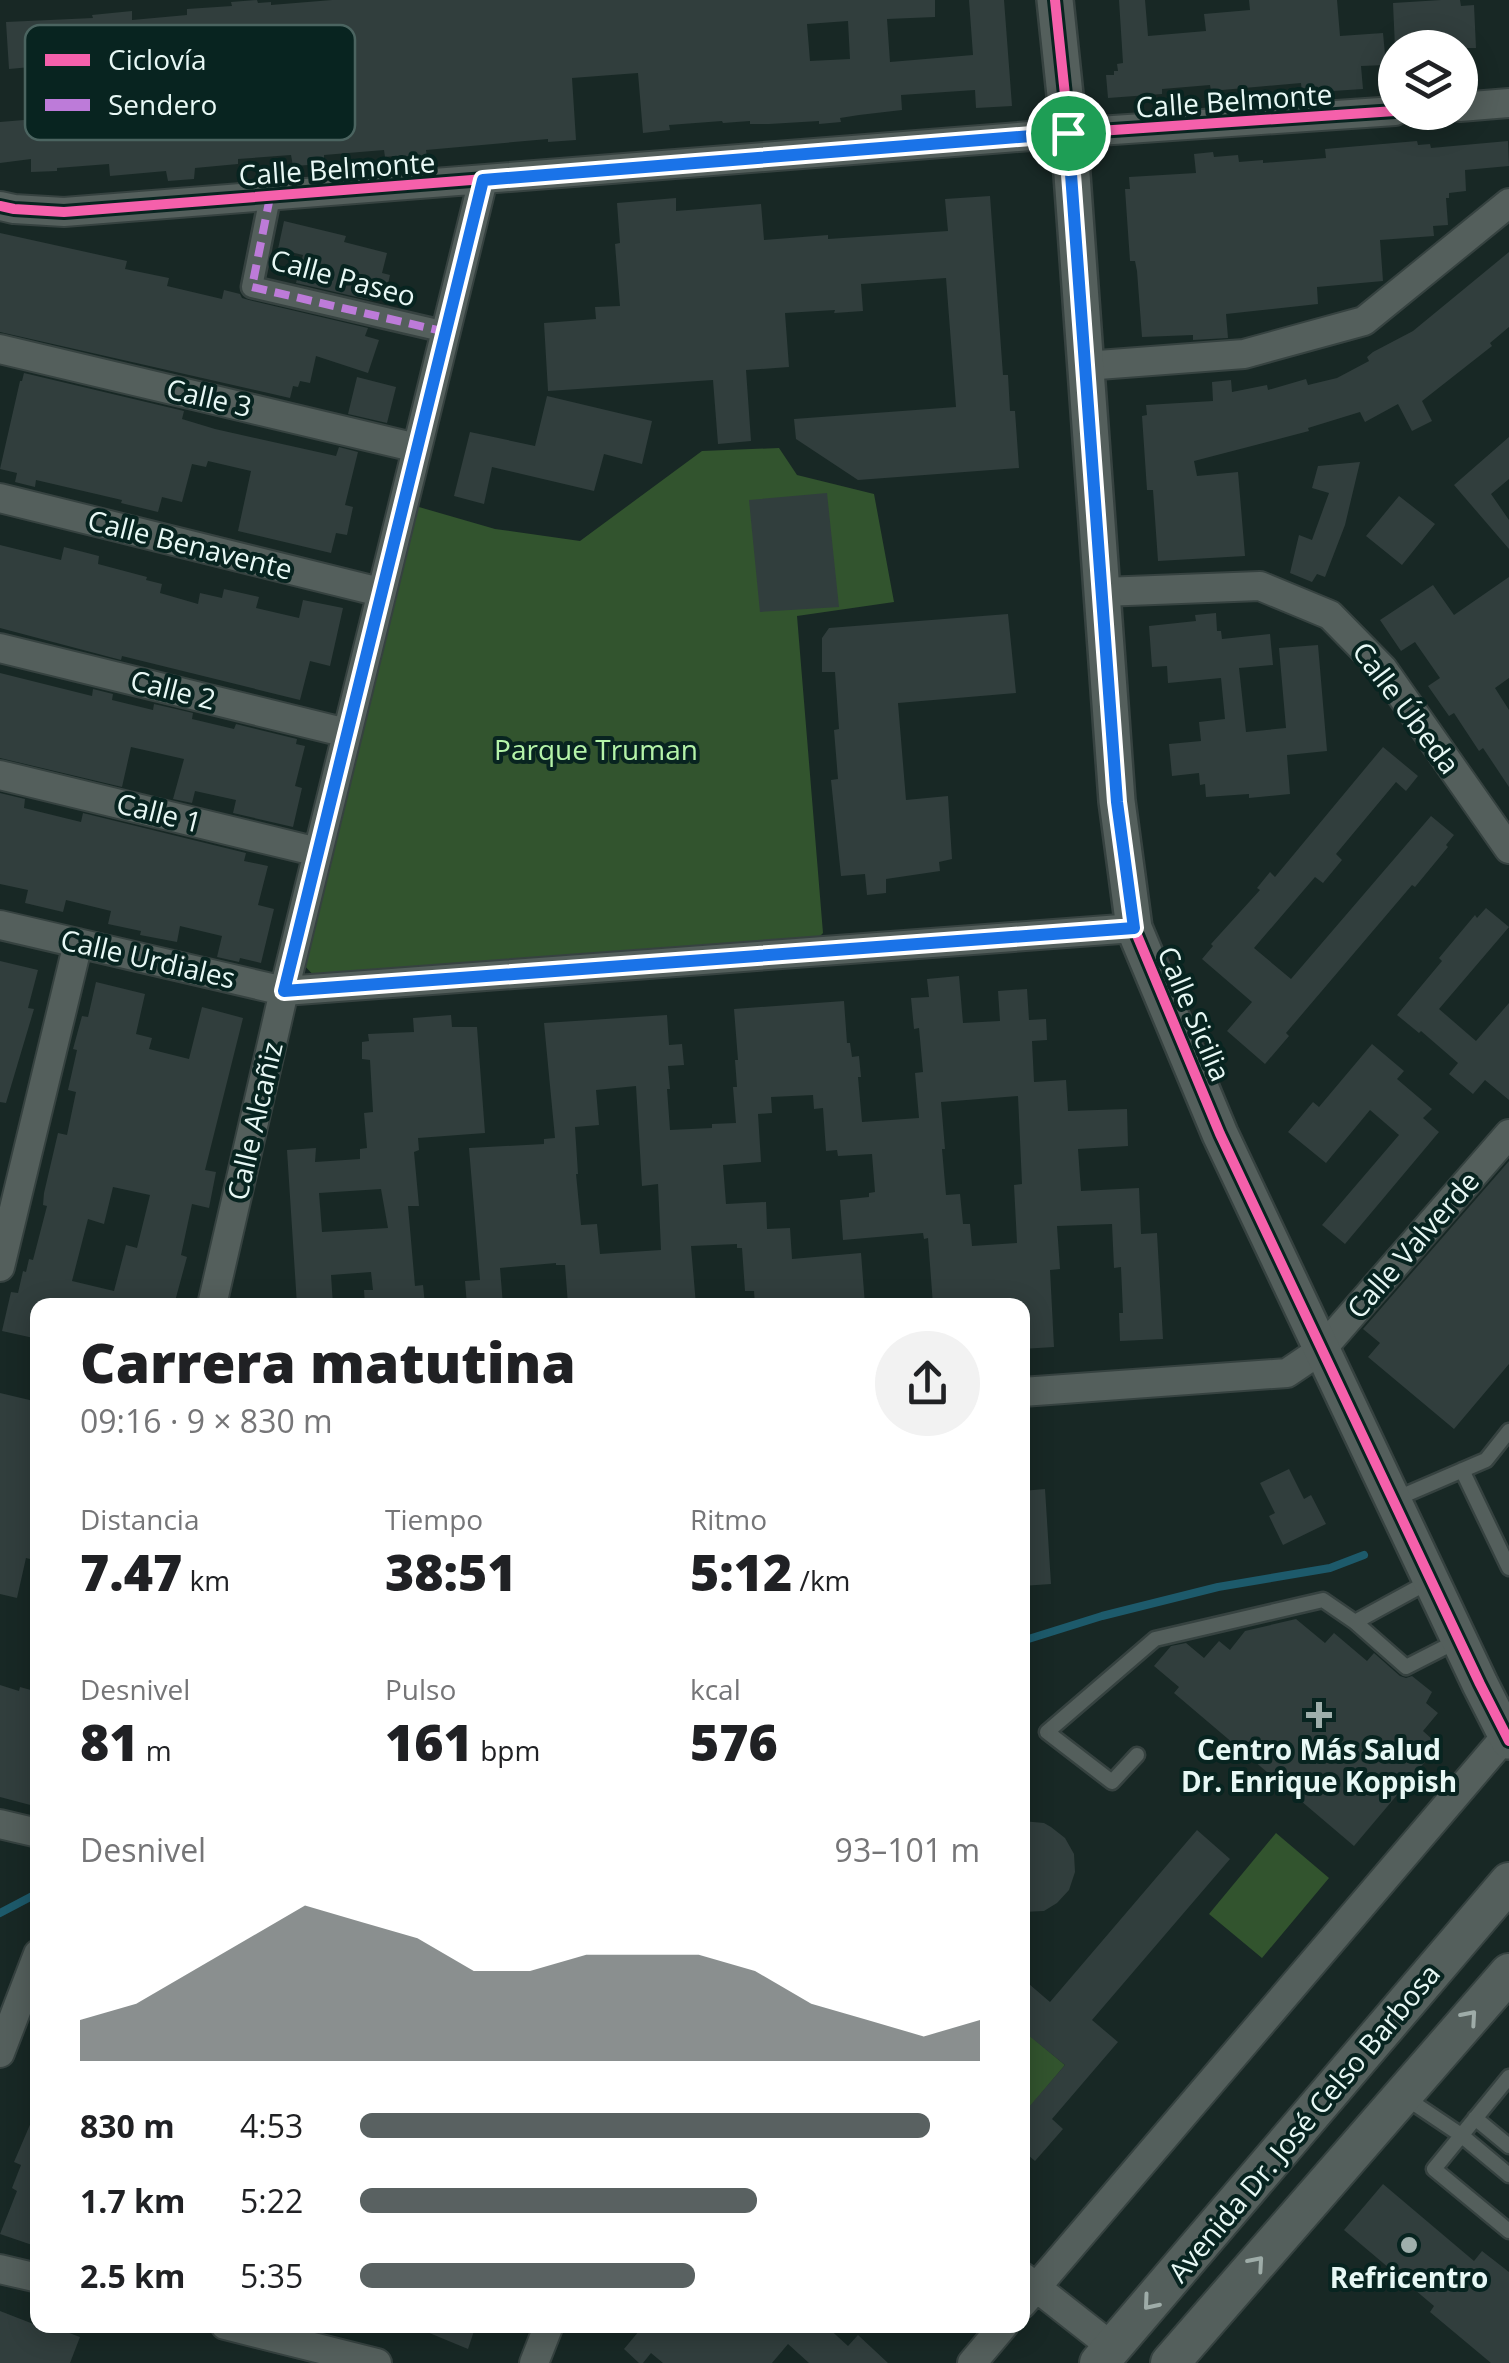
<!DOCTYPE html>
<html lang="es">
<meta charset="utf-8">
<style>
:root{--surface:#fff;--page:#f2f2f2;--text:#202124;--muted:#757577;--accent:#596161}
body{margin:0;font-family:"Open Sans",sans-serif;background:var(--page);color:var(--text);height:100vh;display:flex;flex-direction:column;font-size:38px;white-space:nowrap}
*{box-sizing:border-box;margin:0}
p{font-size:32px;color:var(--muted)}
.icon{flex:none;width:55px;height:55px;fill:none;stroke:currentColor;stroke-width:2;stroke-linecap:round;stroke-linejoin:round}
.map{position:relative;flex:1;overflow:hidden}
.drawer{position:absolute;left:30px;top:1298px;width:1000px;height:1035px;display:flex;flex-direction:column;background:var(--surface);border-radius:20px;box-shadow:0 5px 25px #0003}
.drawer>*{flex:none}
.buttons{position:absolute;left:1378px;top:30px;display:grid;gap:20px}
.buttons a{display:grid;place-items:center;width:100px;height:100px;border-radius:50%;background:var(--surface);box-shadow:0 5px 25px #0003;font-size:50px}
.pin{position:absolute;display:grid;place-items:center;width:85px;height:85px;color:#fff;margin:-42px;border:5px solid #fff;border-radius:50%;box-shadow:0 2px 10px #0007}
.round{display:grid;place-items:center;flex:none;width:105px;height:105px;border-radius:52px;background:var(--page)}
.head{display:flex;align-items:center;justify-content:space-between;height:170px;padding:0 50px}
h1{font-size:55px;font-weight:800;line-height:75px}
.stats{display:grid;grid-template-columns:repeat(3,1fr);gap:15px;height:170px;padding:10px 50px}
.stats div{display:grid;align-content:center}
.stats b{font-size:50px;font-weight:800}
.stats small{font-size:28px;font-weight:400}
.stats p{font-size:28px}
.chart{height:280px;padding:20px 50px}
.chart p{display:flex;justify-content:space-between}
.chart svg{width:100%;height:180px;margin-top:10px;fill:var(--accent);opacity:.7}
ul{padding:0 50px;list-style:none;font-size:32px}
li{display:grid;grid-template-columns:160px 120px 1fr;align-items:center;height:75px}
li i{height:25px;border-radius:12px;background:var(--accent)}
.map>svg:first-child{display:block}
.green{fill:#32542e}
.lines{fill:none;stroke-linecap:round;stroke-linejoin:round}
.stream{stroke:#1d5a6b;stroke-width:8}
.building{fill:#313e3d;fill-rule:evenodd}
.service-casing{stroke:#364240;stroke-width:19}
.pedestrian-casing{stroke:#364240;stroke-width:25}
.minor-casing{stroke:#364240;stroke-width:32}
.tertiary-casing{stroke:#364240;stroke-width:40}
.secondary-casing{stroke:#364240;stroke-width:42}
.service{stroke:#545f5c;stroke-width:14}
.pedestrian{stroke:#545f5c;stroke-width:20}
.minor{stroke:#545f5c;stroke-width:28}
.tertiary{stroke:#545f5c;stroke-width:35}
.secondary{stroke:#545f5c;stroke-width:38}
.quiet{stroke:#bd7bd9;stroke-width:8;stroke-dasharray:15 8;stroke-linecap:butt}
.cycleway-casing{stroke:#082420;stroke-width:16}
.cycleway{stroke:#f560ab;stroke-width:10}
.oneway{stroke:#9eaca8}
.route-casing{stroke:#fff;stroke-width:20}
.route{stroke:#1a73e8;stroke-width:12}
.poi-dot{fill:#9fafac;stroke:#082420;stroke-width:4}
.labels{text-anchor:middle;stroke-width:8;stroke-linejoin:round;paint-order:stroke}
.street-label{font-size:28px;fill:#e8f8f5;stroke:#082420}
.park-label{font-size:28px;fill:#b5f4a9;stroke:#082420}
.poi-label{font-size:28px;font-weight:bold;fill:#e8f8f5;stroke:#082420}
.key{fill:#082420;stroke:#4b6460;stroke-width:2.5}
.key-label{font-size:28px;fill:#e8f8f5}
</style>
<div class="map">
<svg width="1509" height="2363" viewBox="0 0 1509 2363">
<rect width="100%" height="100%" fill="#182825"/>
<path class="green" d="M779 448 797 475 874 494 894 602 797 616 823 933 809 947 317 979 301 962 412 505 495 529 580 541 702 451Z
M1276 1833 1329 1878 1262 1958 1209 1914Z
M1023 2030 1065 2065 1023 2115Z"/>
<g class="lines">
<path class="stream" d="M1022 1641 1102 1616 1218 1587 1330 1568 1364 1555
M0 1913 38 1893"/>
</g>
<path class="building" d="M257 0 258 3 271 2V5L332 0H935V17L887 19 890 62 973 55 969 0H1004L1012 106 976 108 975 90 901 95 902 110 859 115 840 118 841 122 819 124V121L769 124H750V121L723 123 722 121 669 125 670 130 643 133 638 73 572 78 576 140 548 142V139L426 150 427 157 395 159V156L385 157 384 150 324 155V164L293 166 291 155 238 159V164L195 168 194 179 168 181 166 171 110 176 109 164 57 168V171L31 172V159L0 163V122L60 117 57 74H54L53 65 9 69 6 22 93 18 92 15 132 11V20L187 15V9L232 6 231 2ZM848 21 850 59 810 61 807 24Z
M1119 0H1145L1148 36 1206 31 1204 14 1250 10 1249 0H1337L1340 36 1383 33 1386 65 1361 66 1363 89 1302 93 1301 83 1211 91 1210 85 1162 89V94L1108 98 1106 75H1114V71H1118L1117 64 1123 63Z
M1441 0H1460L1461 6 1474 5 1476 48H1395L1393 3Z
M1417 141 1418 145 1430 144 1431 148 1508 141 1509 166 1465 170 1466 191 1449 193V198H1446L1448 225 1433 226 1434 236 1380 240 1383 281 1317 287 1318 304 1226 314 1228 338 1193 340V335L1142 337 1137 271 1135 261H1130L1125 189H1130L1129 177 1196 173 1194 154 1213 152 1214 157 1238 155 1239 162 1263 160V163L1326 158 1325 149Z
M990 196 1003 375H1008L1010 411H1015L1019 468 858 480 796 439 794 419 956 407 946 278 861 284 863 311 834 313 835 310 785 313 789 367 746 370 751 441 718 444 713 380 548 391 544 323 596 319 595 307 620 306 615 244 620 243 617 203 676 198V211L761 204 764 240 828 235V239L948 231 945 199Z
M284 221 346 236 344 242 387 253 382 273 390 275 385 297 376 295 374 301 296 283 303 255 278 249Z
M0 233 127 261 125 269 169 278 167 286 222 299 224 290 240 294 242 298 249 300 368 328 365 336 379 340 368 373 316 356 310 383 300 381 298 387 293 386 290 398 0 332Z
M1509 252V327L1490 343 1492 346 1422 401 1432 421 1412 431 1398 404 1365 422 1360 412 1308 428 1309 431 1194 461 1197 476 1238 472 1245 556 1158 561 1153 490H1147L1142 416 1147 415 1146 405 1213 401 1212 382 1231 380 1232 392 1267 385 1268 390 1306 379 1308 385 1337 378 1369 361 1367 357 1373 352 1413 331Z
M24 373 184 411 182 419 215 429 336 456 339 447 358 452 345 505 353 507 347 535 336 533 331 553 238 531 251 471 208 461 206 467 192 464 182 502 162 497 158 512 121 503 122 500 36 480 35 487 15 482 17 473 0 469 20 381H22Z
M357 377 396 387 387 423 348 414Z
M547 396 652 421 642 464 604 454 594 491 492 467 484 504 454 496 470 432 535 446Z
M1509 437V479L1491 494 1509 520V549L1454 485Z
M1360 462 1345 525 1325 577 1317 574 1312 582 1290 573 1299 535 1312 540 1329 493 1312 488 1318 466Z
M827 493 839 607 760 612 749 500Z
M1399 496 1435 524 1402 565 1366 536Z
M0 545 61 560 64 547 99 556 98 564 147 577 146 580 162 584 160 593 198 604 200 593 222 598 224 589 259 597 256 608 299 618 303 600 343 608 330 666 310 661 300 700 122 656 121 660 0 628Z
M1509 577V678L1495 688 1509 710V787L1483 748 1479 751 1454 713 1449 716 1428 686 1440 678 1415 642 1401 651 1380 620 1433 585 1454 615Z
M1216 613 1217 631H1221L1222 639 1270 634 1273 665 1239 668 1246 732 1286 728 1279 648 1318 645 1327 751 1287 755 1290 794 1249 798V794L1206 797 1205 784 1200 785 1199 773 1172 776 1169 744 1201 741 1199 722 1225 719 1221 678 1168 683 1167 666 1152 667 1149 626 1196 621 1195 615Z
M1008 614 1016 693 898 703 906 800 948 796 952 859 939 862 940 871 886 879V893L867 895 865 874 841 876 831 780 838 779 834 730 839 729 835 672H822V638L829 628Z
M0 673 92 696 93 689 113 694 112 700 153 710 154 704 193 713 192 719 234 729 236 724 297 739 296 744 305 746 295 786 302 788 293 827 233 813 236 800 195 791 192 803 173 799 184 759 131 747 122 787 0 758Z
M1383 747 1418 776 1406 791 1396 782 1336 854 1342 860 1323 883 1315 877 1254 948 1291 979 1431 816 1454 835 1446 845 1448 847 1415 887 1412 885 1286 1033 1289 1036 1265 1064 1227 1031 1252 1002 1202 959 1213 946 1211 944 1260 890 1257 888 1270 872 1275 877Z
M0 793 25 799 24 808 81 822 83 813 246 853 244 861 268 866 258 905 274 909 261 963 240 958 239 962 217 957 222 936 180 926 177 942 140 935 141 931 108 924 111 911 66 900 63 912 25 903 28 890 0 884Z
M1486 908 1509 927 1439 1009 1476 1041 1509 1003V1100L1485 1080 1473 1094 1449 1074 1458 1063 1421 1031 1419 1033 1397 1015 1442 961 1439 958 1475 915 1477 918Z
M0 961 38 970 28 1008 34 1009 6 1103 0 1102Z
M959 976 963 1023 1000 1021 998 991 1027 989 1029 1020 1046 1019 1047 1040 1032 1041 1034 1082 1066 1080 1068 1111 1127 1109 1128 1146 1078 1149 1081 1191 1139 1188 1141 1234 1157 1233 1163 1339 1120 1341 1119 1313H1123L1121 1267 1114 1268 1112 1224 1057 1226 1060 1269 1050 1270 1054 1347 1022 1349V1305H933L928 1238 924 1239 923 1233 843 1240 840 1200 869 1197V1193L875 1192 872 1154 838 1156 837 1150 826 1151 823 1108 814 1109 813 1095 771 1097 772 1113 758 1114 761 1162 723 1165 726 1204 766 1202 767 1229 790 1228 792 1259 861 1253 865 1305H755L754 1291H745L742 1248H737V1244L691 1246 696 1305H568L565 1265H556V1263L500 1268 503 1305H467L465 1281 480 1280 469 1148 544 1144V1139L555 1138 544 1023 667 1015 669 1045 682 1044 684 1065 668 1066 670 1089H667L670 1130 712 1128V1124L736 1123 733 1087H737L735 1060H738L734 1009 844 1001 847 1043H850L852 1057 859 1056 861 1077H858L862 1122 919 1118 915 1073 923 1072 919 1028 914 1029 911 998 929 997 927 979ZM636 1086 642 1186 658 1184 661 1250 600 1254 597 1224 581 1225 576 1174H578L575 1127 599 1125 596 1090ZM1018 1096 1022 1184 1014 1185 1017 1243 972 1246 970 1224H963L960 1194 946 1195 942 1149H945L941 1102Z
M96 982 145 994 136 1034 152 1038 149 1049 189 1059 202 1007 243 1018 205 1170 216 1172 209 1208 192 1204 181 1255 187 1257 174 1305H38V1339L2 1331 11 1292 18 1293 23 1271 26 1272 29 1259 33 1260 47 1206 43 1205 44 1193 58 1133 67 1135 76 1092 68 1090 77 1050 73 1049 82 1016 88 1017ZM113 1187 150 1195 137 1248 126 1245 114 1291 72 1281 88 1219 104 1224Z
M451 1015 452 1027H477L485 1133 418 1138 419 1150 414 1152 419 1206H408L415 1286 423 1285 425 1305H365L364 1290H373L371 1272 331 1275 333 1305H297L287 1150 316 1148 315 1162 360 1159V1149L367 1148 364 1113 373 1112 370 1060 362 1059V1042L369 1041 368 1034 414 1032 413 1018ZM381 1189 388 1228 322 1232 319 1193Z
M1372 1044 1404 1071 1397 1079 1432 1109 1423 1118 1439 1132 1345 1244 1322 1225 1399 1135 1370 1110 1326 1163 1288 1132 1313 1102 1319 1107Z
M1509 1161V1364L1454 1429 1368 1357 1380 1343 1363 1329Z
M0 1393 38 1402V1561L26 1558 17 1598 0 1594Z
M1289 1469 1304 1499 1311 1495 1326 1524 1283 1545 1269 1516 1275 1513 1260 1483Z
M1045 1489 1051 1584 1022 1586V1491Z
M1296 1619 1325 1643 1334 1633 1367 1661 1374 1653 1400 1676 1406 1678 1412 1676 1432 1692 1426 1703 1438 1713 1423 1731 1433 1740 1435 1750 1354 1846 1174 1693 1179 1687 1154 1666 1171 1646 1186 1643 1204 1658 1219 1641 1230 1650 1245 1631Z
M0 1685 19 1691 20 1687 38 1692V1807L0 1797Z
M1022 1821 1044 1823 1051 1827 1065 1838 1074 1854 1075 1872 1069 1890 1057 1903 1044 1911 1022 1912Z
M1197 1830 1230 1859 1092 2020 1118 2042 1052 2119 1063 2129 1035 2161 1022 2150V2115L1065 2065 1022 2030V1978L1050 2002Z
M38 2106V2247L0 2234 17 2191 12 2188 21 2165 14 2162Z
M1383 2184 1474 2261 1482 2251 1509 2272V2363H1491L1430 2312 1434 2306 1344 2230Z
M0 2311 36 2325 37 2321 38 2325H48L80 2337 70 2363H0Z
M410 2325H476L468 2349Z
M644 2325H825L848 2346 858 2335 888 2363H809L788 2344 772 2363H663L651 2353 643 2363H639L624 2349Z"/>
<g class="lines">
<defs>
<path id="service" d="M1462 1470 1509 1568
M1393 1500 1486 1460 1509 1431
M1430 1581 1355 1622 1406 1667 1459 1640
M1137 1755 1112 1782 1047 1732 1155 1639 1323 1600 1355 1622
M1509 2077 1434 2169 1509 2231
M1403 2096 1461 2135 1509 2175
M1475 2118 1509 2146"/>
<path id="pedestrian" d="M270 197 252 287 446 332"/>
<path id="minor" d="M1460 107 1509 103
M0 206 14 209 64 212 1069 133 1395 111
M0 349 417 448
M1085 366 1244 354 1364 321 1509 203
M0 498 380 592
M1102 592 1260 586 1330 615 1383 669 1509 849
M0 648 347 733
M0 775 318 852
M0 925 284 991 1134 928
M0 1267 78 943
M212 1305 284 991 483 180
M1022 1392 1287 1373 1321 1350 1509 1134
M0 1824 38 1833
M0 2053 38 1954
M0 2269 38 2278
M1023 2277 1112 2347
M1022 2304 1506 1736
M225 2325 377 2363
M534 2363 549 2325
M972 2363 1004 2325"/>
<path id="tertiary" d="M1055 0 1069 133 1117 801 1134 928 1220 1134 1480 1684 1509 1741"/>
<path id="secondary" d="M1099 2363 1509 1882
M1170 2363 1509 1973"/>
</defs>
<use href="#service" class="service-casing"/>
<use href="#pedestrian" class="pedestrian-casing"/>
<use href="#minor" class="minor-casing"/>
<use href="#tertiary" class="tertiary-casing"/>
<use href="#secondary" class="secondary-casing"/>
<use href="#service" class="service"/>
<use href="#pedestrian" class="pedestrian"/>
<use href="#minor" class="minor"/>
<use href="#tertiary" class="tertiary"/>
<use href="#secondary" class="secondary"/>
<path class="quiet" d="M270 197 252 287 446 332"/>
<defs>
<path id="cycleway" d="M1055 0 1069 133 1117 801 1134 928 1220 1134 1480 1684 1509 1741
M0 206 14 209 64 212 1069 133 1395 111"/>
</defs>
<use href="#cycleway" class="cycleway-casing"/>
<use href="#cycleway" class="cycleway"/>
</g>
<defs><path id="oneway-chevron" d="M-2-3.5L2.5 0L-2 3.5" fill="none" stroke-width="1.6" stroke-linecap="round" stroke-linejoin="round" transform="scale(2.5)"/></defs>
<g class="oneway">
<use href="#oneway-chevron" transform="translate(1470 2017) rotate(-49)"/>
<use href="#oneway-chevron" transform="translate(1257 2263) rotate(-49)"/>
<use href="#oneway-chevron" transform="translate(1150 2303) rotate(130)"/>
</g>
<g class="lines">
<defs>
<path id="route" d="M1068 133 1117 802 1134 928 284 991 483 180Z"/>
</defs>
<use href="#route" class="route-casing"/>
<use href="#route" class="route"/>
</g>
<g class="poi-dot">
<path d="M1314 1700h10v10h10v10h-10v10h-10v-10h-10v-10h10z"/>
<circle cx="1409" cy="2245" r="10"/>
</g>
<g class="labels">
<g class="street-label">
<text transform="translate(1234 101) rotate(-4)" y="10">Calle Belmonte</text>
<text transform="translate(337 169) rotate(-4)" y="10">Calle Belmonte</text>
<text transform="translate(343 278) rotate(15)" y="10">Calle Paseo</text>
<text transform="translate(209 398) rotate(13)" y="10">Calle 3</text>
<text transform="translate(190 545) rotate(14)" y="10">Calle Benavente</text>
<text transform="translate(173 690) rotate(14)" y="10">Calle 2</text>
<text transform="translate(1406 708) rotate(53)" y="10">Calle Úbeda</text>
<text transform="translate(159 813) rotate(14)" y="10">Calle 1</text>
<text transform="translate(148 959) rotate(13)" y="10">Calle Urdiales</text>
<text transform="translate(1194 1014) rotate(67)" y="10">Calle Sicilia</text>
<text transform="translate(255 1121) rotate(-77)" y="10">Calle Alcañiz</text>
<text transform="translate(1413 1245) rotate(-49)" y="10">Calle Valverde</text>
<text transform="translate(1304 2123) rotate(-50)" y="10">Avenida Dr. José Celso Barbosa</text>
</g>
<g class="park-label">
<text x="596" y="760">Parque Truman</text>
</g>
<g class="poi-label">
<text x="1319" y="1760">Centro Más Salud<tspan x="1319" dy="32">Dr. Enrique Koppish</tspan></text>
<text x="1409" y="2288">Refricentro</text>
</g>
</g>
<rect x="25" y="25" width="330" height="115" rx="15" class="key"/>
<rect x="45" y="54" width="45" height="12" fill="#f560ab"/>
<rect x="45" y="99" width="45" height="12" fill="#bd7bd9"/>
<g class="key-label">
<text x="108" y="70">Ciclovía</text>
<text x="108" y="115">Sendero</text>
</g>
</svg>
<div class="buttons">
<a><svg class="icon" aria-label="layers" viewBox="0 0 24 24"><path d="M12 4l9 5-9 5-9-5zM3 14l9 5 9-5"/></svg></a>
</div>
<div class="pin" style="left:1068px;top:133px;background:#1e9e55"><svg class="icon" aria-label="arrive" viewBox="0 0 24 24"><path d="M6 21V4h12l-3 4 3 4H6"/></svg></div>
<section class="drawer">
<div class="head"><div><h1>Carrera matutina</h1><p>09:16 · 9 × 830 m</p></div><a class="round"><svg class="icon" aria-label="share" viewBox="0 0 24 24"><path d="M12 15V3M7 8l5-5 5 5M5 13v7h14v-7"/></svg></a></div>
<div class="stats">
<div><p>Distancia</p><b>7.47<small> km</small></b></div>
<div><p>Tiempo</p><b>38:51</b></div>
<div><p>Ritmo</p><b>5:12<small> /km</small></b></div>
</div>
<div class="stats">
<div><p>Desnivel</p><b>81<small> m</small></b></div>
<div><p>Pulso</p><b>161<small> bpm</small></b></div>
<div><p>kcal</p><b>576</b></div>
</div>
<div class="chart"><p><span>Desnivel</span>93–101 m</p>
<svg viewBox="0 0 160 44" preserveAspectRatio="none"><path d="M0 44V34L10 30L20 22L30 14L40 6L50 10L60 14L70 22L80 22L90 18L100 18L110 18L120 22L130 30L140 34L150 38L160 34V44z"/></svg>
</div>
<ul>
<li><b>830 m</b>4:53<i style="width:92%"></i></li>
<li><b>1.7 km</b>5:22<i style="width:64%"></i></li>
<li><b>2.5 km</b>5:35<i style="width:54%"></i></li>
</ul>
</section>
</div>
